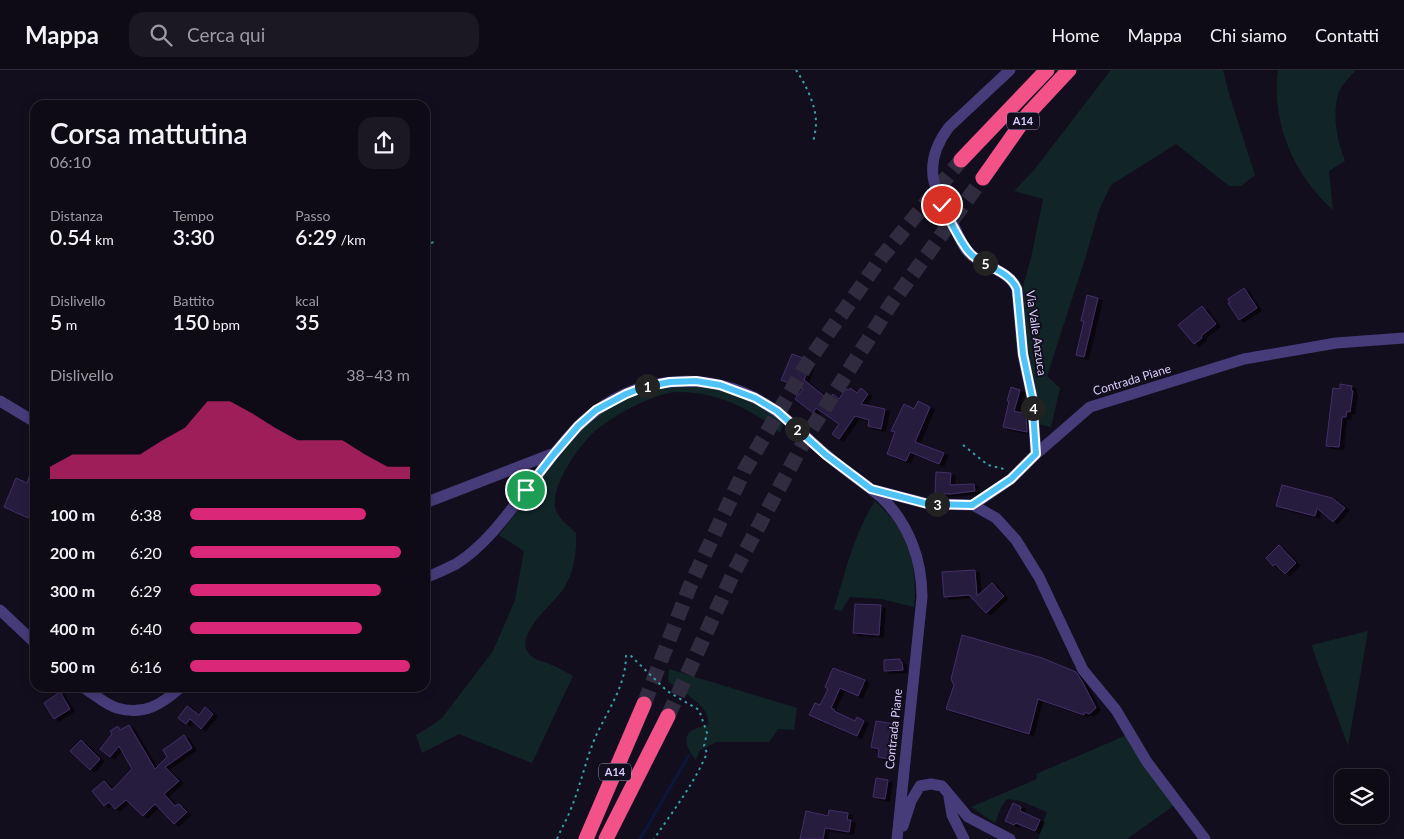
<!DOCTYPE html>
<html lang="it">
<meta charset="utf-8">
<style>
:root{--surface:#0e0a16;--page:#1c1823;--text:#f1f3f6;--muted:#9b9aa1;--line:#2e2b35;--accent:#db2777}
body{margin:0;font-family:Lato,sans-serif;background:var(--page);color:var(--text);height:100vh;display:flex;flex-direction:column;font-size:19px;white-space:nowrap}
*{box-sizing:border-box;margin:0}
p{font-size:16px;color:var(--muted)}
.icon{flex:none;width:28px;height:28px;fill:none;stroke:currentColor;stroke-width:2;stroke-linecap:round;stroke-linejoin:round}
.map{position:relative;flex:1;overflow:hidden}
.panel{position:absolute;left:30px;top:30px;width:400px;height:592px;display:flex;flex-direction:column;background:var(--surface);border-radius:15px;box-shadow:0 2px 12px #0003,0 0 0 1px var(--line)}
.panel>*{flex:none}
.controls{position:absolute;left:1334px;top:699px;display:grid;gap:10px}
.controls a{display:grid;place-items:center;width:55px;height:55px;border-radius:10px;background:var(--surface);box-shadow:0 2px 12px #0003,0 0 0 1px var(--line);font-size:25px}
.pin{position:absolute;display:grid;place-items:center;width:42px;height:42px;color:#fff;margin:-21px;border:2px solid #fff;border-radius:50%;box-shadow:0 1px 5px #0007}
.km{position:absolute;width:25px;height:25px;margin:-12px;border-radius:50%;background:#222;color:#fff;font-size:14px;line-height:25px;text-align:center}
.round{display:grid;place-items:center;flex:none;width:52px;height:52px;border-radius:15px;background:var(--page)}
.summary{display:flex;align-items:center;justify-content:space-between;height:85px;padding:0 20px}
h1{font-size:28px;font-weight:600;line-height:38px}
.metrics{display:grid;grid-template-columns:repeat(3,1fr);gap:8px;height:85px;padding:5px 20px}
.metrics div{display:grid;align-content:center}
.metrics b{font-size:21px;font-weight:600}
.metrics small{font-size:14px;font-weight:400}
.metrics p{font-size:14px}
.chart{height:140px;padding:10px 20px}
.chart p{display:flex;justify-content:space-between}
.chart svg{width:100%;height:90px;margin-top:5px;fill:var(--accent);opacity:.7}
ul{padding:0 20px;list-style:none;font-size:16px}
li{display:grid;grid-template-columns:80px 60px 1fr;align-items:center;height:38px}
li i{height:12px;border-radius:6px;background:var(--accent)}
header{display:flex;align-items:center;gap:30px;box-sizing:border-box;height:70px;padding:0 25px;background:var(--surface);border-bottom:1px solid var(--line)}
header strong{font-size:24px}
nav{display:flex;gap:28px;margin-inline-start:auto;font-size:18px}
.search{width:350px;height:45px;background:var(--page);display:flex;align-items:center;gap:12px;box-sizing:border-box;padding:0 18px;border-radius:15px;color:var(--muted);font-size:19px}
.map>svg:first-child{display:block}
.green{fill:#112527}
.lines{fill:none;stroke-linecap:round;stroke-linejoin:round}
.stream{stroke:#0c1638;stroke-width:3}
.building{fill:#271b3e;stroke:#422f68;filter:url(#shadow)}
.highway-tunnel{stroke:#312b3f;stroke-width:15;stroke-dasharray:15 8;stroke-linecap:butt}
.path{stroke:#369fa8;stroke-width:2;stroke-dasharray:2.5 4;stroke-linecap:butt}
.street{stroke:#473c7a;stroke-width:11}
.highway{stroke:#f35289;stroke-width:15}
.route-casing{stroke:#fff;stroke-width:10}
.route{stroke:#4fc3f7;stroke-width:6}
.labels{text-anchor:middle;stroke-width:4;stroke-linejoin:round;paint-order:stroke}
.shield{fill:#130e1e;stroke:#9e94b9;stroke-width:1}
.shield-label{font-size:11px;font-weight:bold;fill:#d9cefc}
.street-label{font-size:12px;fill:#d9cefc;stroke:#130e1e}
</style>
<header>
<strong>Mappa</strong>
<div class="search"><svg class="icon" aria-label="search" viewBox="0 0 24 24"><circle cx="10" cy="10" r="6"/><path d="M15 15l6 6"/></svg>Cerca qui</div>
<nav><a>Home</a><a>Mappa</a><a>Chi siamo</a><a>Contatti</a></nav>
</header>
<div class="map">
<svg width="1404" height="769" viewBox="0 0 1404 769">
<defs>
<filter id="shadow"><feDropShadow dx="4.5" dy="2.5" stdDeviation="0" flood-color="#0009"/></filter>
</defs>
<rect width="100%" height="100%" fill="#130e1e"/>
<path class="green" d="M1111 0H1223L1229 24 1255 105 1241 116H1229L1176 74 1111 115 1099 140 1085 189 1047 306 1060 318 1051 357 1037 354 1024 266 1023 216 1031 188 1043 129 1014 121 1034 100Z
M1278 0H1356C1350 7 1340 16 1338 25 1332 47 1337 70 1345 91L1329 101 1333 140C1294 106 1271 52 1278 0Z
M686 314 749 326 784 351 780 363C753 339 716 322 680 322 657 321 609 347 592 364 577 379 552 414 555 437 557 448 569 456 576 463 577 481 574 502 564 518 554 534 513 564 529 584 535 591 544 591 552 595 559 598 566 602 573 606L532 693 459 664 422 683 416 665 431 656 442 648 493 581 515 530 524 481 499 465 563 380 596 344 632 324Z
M875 431C882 438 889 444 894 451 912 477 917 506 914 537L881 529 850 527 841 541 834 539C845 503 854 463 875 431Z
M1368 561 1348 676 1313 580 1312 575Z
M669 599 797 638 794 660 778 659 769 672H716L699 681 696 690C690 683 682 671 689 663 693 658 703 657 708 655 711 634 681 623 668 611Z
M1127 665 1176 734 1127 769H1038L1047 742 1021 731 1007 729 1001 737 995 753 971 737 1037 709 1036 704Z"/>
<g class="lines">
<path class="stream" d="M640 769 689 685"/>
</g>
<path class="building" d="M1244 218 1257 238 1239 250 1228 233H1230L1228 229Z
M1087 225 1098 228 1084 287 1076 285 1084 251H1081Z
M1202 236 1216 254 1201 266 1202 268 1194 274 1178 255Z
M792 284 811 291 804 310 829 330 833 324 839 329 846 319 849 320 850 318 857 323 861 318 868 324 861 334 885 339 881 359 868 356 869 350 855 346 839 369 832 364 839 354 816 338 813 343 795 329 803 319 781 310Z
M1340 314 1352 316 1351 320 1353 321 1350 342 1347 341 1346 347H1342L1339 377 1326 376 1333 318 1340 319Z
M1011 317 1020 320 1014 341 1026 344 1027 362 1003 357 1009 331H1007Z
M918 331 930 337 915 372 944 383 939 394 910 382 906 391 887 384 895 362 891 361 904 334 914 339Z
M34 393H35V433L28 448 4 437 16 408 27 413Z
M936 402 951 403 950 415 974 414 975 421 950 424 935 423Z
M1282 415 1332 428 1345 438 1333 452 1317 438 1315 446 1276 436Z
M1279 475 1296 493 1285 504 1275 494 1273 496 1266 488Z
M975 500 977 526 992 513 1004 526 986 543 969 525 944 527 942 502Z
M855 534 881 535 879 565 853 563Z
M962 565 1042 588 1076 602 1082 611 1096 638 1089 644 1085 642 1084 645 1038 629 1029 664 946 639 954 615 951 609Z
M900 589V592H902L903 600 884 601V590Z
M833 598 865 610 858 626 840 618 831 638 835 640 834 641 855 651 857 647 864 651 857 666 809 645 815 633 820 635 828 619 825 617Z
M60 622 70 639 54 649 44 633Z
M187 636 199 645 205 637 213 644 201 659 190 649 186 654 178 648Z
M876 651 895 654 889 689 878 687 879 679 871 677Z
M129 655 155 699 167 687 163 680 184 665 192 678 165 697 179 711 164 724 175 736 179 734 187 742 174 754 155 734 143 746 126 730 115 739 109 732 104 736 92 721 104 711 112 720 132 699 119 676 110 687 100 679 112 664 110 661 118 656 120 660Z
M81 670 100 689 90 700 70 681Z
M876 708 888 710 885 729 873 727Z
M1013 733 1021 737 1020 741 1040 750 1035 761 1016 753 1014 755 1005 751Z
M829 740 848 743 847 750H851L849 762 825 758 823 769H800L806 741 828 746Z"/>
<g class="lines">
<path class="highway-tunnel" d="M644 634 690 516 744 401 808 292 881 188 961 90
M668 646 733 504 807 366 891 234 983 108"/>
<path class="path" d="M796 0C806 15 816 35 816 53 816 60 814 67 813 73
M425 175 437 171
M963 375 988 395 1004 399
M557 769C561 759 566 751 570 741 580 718 585 692 595 668 607 641 626 616 626 586L630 585 667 621 699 640 707 663 704 676 707 683C694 714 673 741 654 769"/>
<path class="street" d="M1010 0 949 57C921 94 933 120 954 156 958 164 962 176 969 183 982 197 1009 199 1017 219L1023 285 1032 327 1036 384
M0 331 35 352
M875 420 928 434 973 435 1011 409 1036 384 1090 337 1244 289 1336 273 1404 268
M425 433 552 384
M973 435 996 448 1016 470 1039 507 1083 600 1116 640 1147 692 1205 769
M425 508C435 504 446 499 456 494 490 473 516 432 540 402 557 380 574 357 596 341 644 304 713 302 764 333 788 347 807 369 828 386 845 401 865 413 882 428 909 454 922 490 922 527L897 769
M0 540 35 573
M84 618C94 624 106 635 117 638 144 646 162 634 180 618
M949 727 952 745 964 769
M903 756 911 731 920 716 931 714 942 716 968 747 1010 769"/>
<path class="highway" d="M961 90 1047 0
M983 108 1028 44 1069 0
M586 769 644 634
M606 769 668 646"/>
</g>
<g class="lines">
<defs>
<path id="route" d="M526 420 554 384 578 356 596 340 626 324 644 317 670 312 696 311 720 315 755 328 777 341 826 385 871 419 928 434 972 435 1011 409 1036 384 1032 327 1023 284 1017 219C1009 199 981 197 969 182 960 172 949 148 942 135"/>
</defs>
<use href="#route" class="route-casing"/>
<use href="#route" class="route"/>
</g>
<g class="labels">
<g class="shield">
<rect x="1007" y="42.5" width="32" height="17" rx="4"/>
<rect x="599" y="693.5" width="32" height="17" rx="4"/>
</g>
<g class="shield-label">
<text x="1023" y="55">A14</text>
<text x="615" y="706">A14</text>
</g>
<g class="street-label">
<text transform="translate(1036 263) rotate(82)" y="4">Via Valle Anzuca</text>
<text transform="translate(1132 310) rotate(-17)" y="4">Contrada Piane</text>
<text transform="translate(894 659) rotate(-84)" y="4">Contrada Piane</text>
</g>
</g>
</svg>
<div class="controls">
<a><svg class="icon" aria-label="layers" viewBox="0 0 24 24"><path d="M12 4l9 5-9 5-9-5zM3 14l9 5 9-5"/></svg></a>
</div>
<div class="pin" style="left:526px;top:420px;background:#1e9e55"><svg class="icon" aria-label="arrive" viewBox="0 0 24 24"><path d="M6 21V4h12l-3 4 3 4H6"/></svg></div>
<div class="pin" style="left:942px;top:135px;background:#d93025"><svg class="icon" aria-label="check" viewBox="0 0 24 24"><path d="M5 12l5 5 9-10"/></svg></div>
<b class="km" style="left:647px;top:316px">1</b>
<b class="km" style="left:797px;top:359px">2</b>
<b class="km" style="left:937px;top:434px">3</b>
<b class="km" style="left:1033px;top:338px">4</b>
<b class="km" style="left:985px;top:193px">5</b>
<section class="panel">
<div class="summary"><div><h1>Corsa mattutina</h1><p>06:10</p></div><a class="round"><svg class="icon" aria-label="share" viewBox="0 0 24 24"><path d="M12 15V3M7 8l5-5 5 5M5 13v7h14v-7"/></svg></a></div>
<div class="metrics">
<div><p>Distanza</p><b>0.54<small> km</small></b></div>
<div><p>Tempo</p><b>3:30</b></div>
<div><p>Passo</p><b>6:29<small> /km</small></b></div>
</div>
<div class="metrics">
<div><p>Dislivello</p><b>5<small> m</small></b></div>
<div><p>Battito</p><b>150<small> bpm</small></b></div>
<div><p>kcal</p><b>35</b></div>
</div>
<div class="chart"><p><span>Dislivello</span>38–43 m</p>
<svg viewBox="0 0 160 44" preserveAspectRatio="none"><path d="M0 44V38L10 32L20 32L30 32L40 32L50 25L60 19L70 6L80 6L90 12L100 19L110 25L120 25L130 25L140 32L150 38L160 38V44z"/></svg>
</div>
<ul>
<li><b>100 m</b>6:38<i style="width:80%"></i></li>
<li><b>200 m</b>6:20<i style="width:96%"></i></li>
<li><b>300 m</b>6:29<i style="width:87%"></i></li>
<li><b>400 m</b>6:40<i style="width:78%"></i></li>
<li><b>500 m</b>6:16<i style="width:100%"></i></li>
</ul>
</section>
</div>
